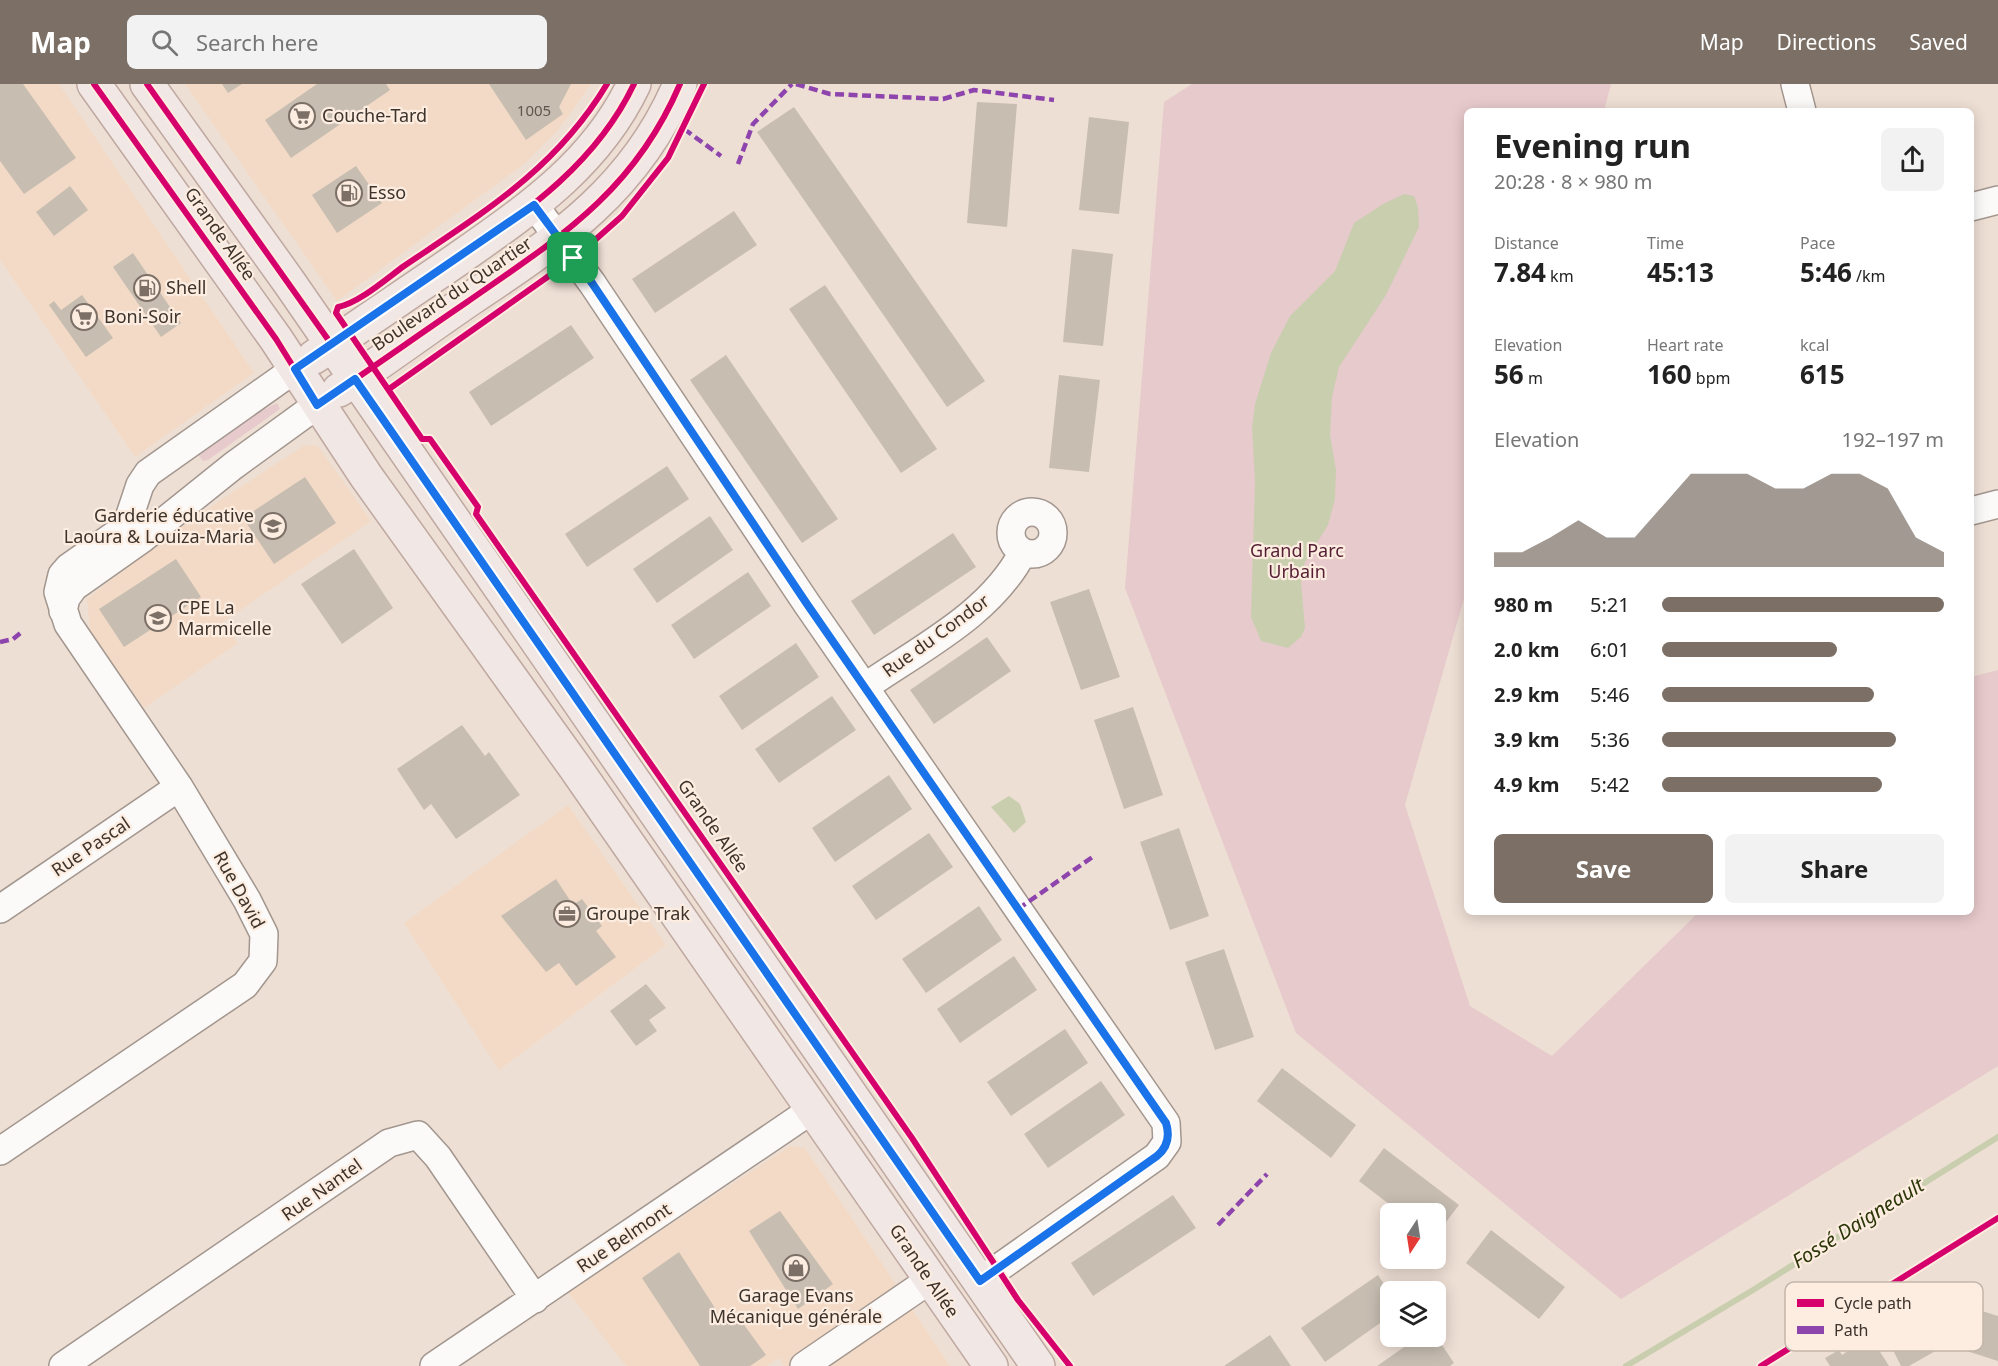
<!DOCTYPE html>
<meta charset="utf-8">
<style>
:root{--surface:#fff;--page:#f2f2f2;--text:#222;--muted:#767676;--accent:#7b6f66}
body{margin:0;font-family:"Noto Sans",sans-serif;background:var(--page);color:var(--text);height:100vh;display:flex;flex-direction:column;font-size:22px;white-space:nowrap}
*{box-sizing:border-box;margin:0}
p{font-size:20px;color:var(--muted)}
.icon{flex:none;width:33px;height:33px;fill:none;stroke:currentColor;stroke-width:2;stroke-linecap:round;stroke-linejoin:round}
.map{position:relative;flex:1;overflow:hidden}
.side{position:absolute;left:1464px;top:24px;width:510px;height:807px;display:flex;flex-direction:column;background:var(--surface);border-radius:9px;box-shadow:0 3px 15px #0003}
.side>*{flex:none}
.needle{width:39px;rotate:192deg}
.tools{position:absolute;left:1380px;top:1119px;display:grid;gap:12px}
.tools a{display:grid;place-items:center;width:66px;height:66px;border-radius:9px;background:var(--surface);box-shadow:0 3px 15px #0003;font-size:30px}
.pin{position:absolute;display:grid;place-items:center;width:51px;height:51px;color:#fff;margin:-26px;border-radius:12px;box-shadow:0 3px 9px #0006}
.round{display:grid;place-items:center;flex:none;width:63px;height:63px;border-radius:9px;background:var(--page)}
.head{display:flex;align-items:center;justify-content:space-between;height:102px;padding:0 30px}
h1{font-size:33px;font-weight:700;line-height:45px}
.figures{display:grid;grid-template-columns:repeat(3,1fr);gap:9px;height:102px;padding:6px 30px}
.figures div{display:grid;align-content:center}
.figures b{font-size:26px;font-weight:700}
.figures small{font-size:16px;font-weight:400}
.figures p{font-size:16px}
.chart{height:168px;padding:12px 30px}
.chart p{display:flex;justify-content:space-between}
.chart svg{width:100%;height:108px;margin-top:6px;fill:var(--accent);opacity:.7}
.primary-button{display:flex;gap:12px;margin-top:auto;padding:12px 30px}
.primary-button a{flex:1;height:69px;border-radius:9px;background:var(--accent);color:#fff;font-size:24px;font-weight:700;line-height:69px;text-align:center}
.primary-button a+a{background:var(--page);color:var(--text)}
ul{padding:0 30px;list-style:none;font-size:20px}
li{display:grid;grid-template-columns:96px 72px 1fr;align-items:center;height:45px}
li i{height:15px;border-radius:8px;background:var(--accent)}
header{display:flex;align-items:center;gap:36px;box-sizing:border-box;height:84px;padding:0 30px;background:var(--accent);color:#fff}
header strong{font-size:28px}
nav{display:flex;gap:33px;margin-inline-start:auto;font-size:21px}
.search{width:420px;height:54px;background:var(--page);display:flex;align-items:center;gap:15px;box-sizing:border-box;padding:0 21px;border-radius:9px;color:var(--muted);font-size:22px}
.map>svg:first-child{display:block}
.built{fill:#f2dac6}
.green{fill:#e7cacc}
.water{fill:#c9ceaf}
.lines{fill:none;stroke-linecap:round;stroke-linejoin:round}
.stream{stroke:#c9ceaf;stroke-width:6}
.building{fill:#c7bdb1}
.minor-casing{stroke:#a2968e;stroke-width:30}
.major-casing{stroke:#bfa8a0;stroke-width:36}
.minor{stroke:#fcfaf9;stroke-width:27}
.major{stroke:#f1e7e4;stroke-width:33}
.quiet{stroke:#8e44ad;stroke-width:4.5;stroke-dasharray:9 4.5;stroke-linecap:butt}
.cycleway-casing{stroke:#fdede0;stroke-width:10}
.cycleway{stroke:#d6006c;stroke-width:6}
.route-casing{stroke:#fff;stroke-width:12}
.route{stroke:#1a73e8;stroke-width:8}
.labels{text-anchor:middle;stroke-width:4.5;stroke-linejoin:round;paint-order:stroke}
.number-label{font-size:15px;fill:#60564c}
.poi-label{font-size:18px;fill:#3d332b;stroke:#fdede0;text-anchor:start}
.street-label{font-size:18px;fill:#3d332b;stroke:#fdede0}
.park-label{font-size:18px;fill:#541d33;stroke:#fdede0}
.water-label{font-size:20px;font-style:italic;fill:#2c3709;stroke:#fdede0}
.key{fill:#fdede0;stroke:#c3b5aa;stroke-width:1.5}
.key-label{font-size:16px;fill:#3d332b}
</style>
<header>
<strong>Map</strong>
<div class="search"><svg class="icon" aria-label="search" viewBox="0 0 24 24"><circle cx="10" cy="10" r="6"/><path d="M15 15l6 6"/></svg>Search here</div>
<nav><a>Map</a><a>Directions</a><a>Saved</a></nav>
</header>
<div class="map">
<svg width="1998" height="1282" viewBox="0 0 1998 1282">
<rect width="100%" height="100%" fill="#eedfd4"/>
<path class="built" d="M0 0H59L254 289 135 373 0 176Z
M185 0H591L559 45 524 80 337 217Z
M305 361 318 362 371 437 223 538 238 559 144 624 90 546 87 515 175 446Z
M568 721 666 861 499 986 404 839Z
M790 1062 805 1064 950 1282H784L779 1274 767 1282H626L568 1208Z"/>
<path class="green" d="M1192 0H1611L1604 27H1467V504L1405 721 1470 922 1552 972 1699 828H1971V593L1998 586V982L1621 1215 1296 949 1125 504 1164 18Z
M277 319 280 325 208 376 203 377 196 368 251 332Z"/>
<path class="water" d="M1404 110 1414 112 1418 123 1419 143 1386 211 1339 283 1332 313 1330 351 1336 386 1335 415 1328 441 1305 478 1301 498 1305 544 1301 553 1288 564 1261 557 1251 533 1255 397 1252 343 1255 320 1271 269 1290 232 1335 187 1354 139 1383 120Z
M1009 712 1020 720 1026 738 1014 749 991 723Z"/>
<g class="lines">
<path class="stream" d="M1626 1282 1753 1206 1998 1053"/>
</g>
<path class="building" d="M0 0H23L76 74 24 110 0 77Z
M222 0H242L228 9Z
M317 0H386L390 6 291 74 265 36Z
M489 0H571L559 23 563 30 526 56Z
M977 18 1017 20 1007 143 967 139Z
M794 23 985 297 947 323 757 48Z
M1089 33 1129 38 1119 130 1079 126Z
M356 82 382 119 337 149 312 111Z
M70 102 88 126 54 152 36 128Z
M734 127 757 161 655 229 632 195Z
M1072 165 1113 170 1103 262 1063 258Z
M133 169 181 239 161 253 113 183Z
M825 201 937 365 901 389 789 225Z
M82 211 113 254 86 273 49 221 54 217 61 226Z
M571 241 594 274 491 342 469 308Z
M726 271 838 435 802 459 690 296Z
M1059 291 1100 296 1089 388 1049 384Z
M667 382 689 415 587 483 565 450Z
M305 393 336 439 274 480 243 434Z
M710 432 733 466 657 519 633 485Z
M953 449 976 483 874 551 851 517Z
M354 465 393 524 342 560 301 500Z
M176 475 201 513 124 563 99 525Z
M748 488 771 522 694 575 671 541Z
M1089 505 1120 593 1081 606 1050 518Z
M987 553 1011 587 934 640 910 606Z
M796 559 819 593 742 646 719 612Z
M832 612 856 646 779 699 755 665Z
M1133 623 1163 711 1124 725 1094 636Z
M462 641 485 672 489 668 520 711 456 755 431 720 424 726 397 685Z
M889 691 912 725 835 778 812 744Z
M1179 744 1209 832 1170 846 1140 758Z
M929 749 953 783 876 836 852 802Z
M556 795 573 821 582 815 602 842 596 847 616 873 576 902 559 879 546 888 501 832Z
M979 822 1002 856 926 909 902 875Z
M1224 865 1254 953 1215 966 1185 878Z
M1014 872 1037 906 960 959 937 925Z
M646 900 666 924 649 936 657 947 636 962 610 927Z
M1065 945 1088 979 1011 1032 987 998Z
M1282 984 1356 1041 1331 1074 1257 1017Z
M1101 997 1125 1031 1048 1084 1024 1050Z
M1384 1064 1459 1121 1436 1151V1130H1402L1359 1097Z
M1173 1111 1196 1144 1093 1212 1071 1179Z
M780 1127 833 1200 798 1225 749 1147Z
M1491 1146 1565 1203 1539 1235 1466 1179Z
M679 1168 722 1235 734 1227 766 1271 750 1282H700L642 1194Z
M1378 1191 1390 1209V1232L1325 1278 1301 1244Z
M1925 1218 1946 1261 1909 1282H1901L1880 1240 1893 1234 1894 1238 1902 1235 1913 1228 1910 1224Z
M1969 1218 1983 1223 1982 1227 1998 1232V1277L1954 1263Z
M1868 1249 1889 1282H1830L1825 1274 1839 1266 1842 1271 1858 1260 1855 1255Z
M1270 1251 1291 1282H1224Z
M1420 1252H1436L1454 1279 1450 1282H1377Z"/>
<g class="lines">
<defs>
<path id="minor" d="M1795 0 1802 27
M534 121 592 199 807 520 1166 1039 1167 1058 1157 1072 980 1197
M1971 123 1998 116
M1971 427 1998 420
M1011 449a21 21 0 1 1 42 0a21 21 0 1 1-42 0Z
M63 527 66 514 74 503 142 455 233 382 317 321
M865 603C921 564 991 530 1023 468
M0 825 179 703
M0 1067 245 901 263 877 264 850 247 816 179 703 68 540 58 508 62 491 69 483 126 443 140 401 148 389 295 285
M63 1282 389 1059 418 1051 438 1073 535 1215
M434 1282 813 1025
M804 1282 931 1195"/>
<path id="major" d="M94 0 276 255 366 392 574 682 991 1282
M147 0 289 198 1038 1282
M314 273C362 240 410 208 458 175 529 125 596 80 634 0
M339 306C383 277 426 245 470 215 560 155 636 104 680 0"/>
</defs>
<use href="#minor" class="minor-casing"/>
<use href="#major" class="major-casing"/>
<use href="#minor" class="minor"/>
<use href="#major" class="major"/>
<path class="quiet" d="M796 0 830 10 943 15 974 6 1054 16
M684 45 721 72
M738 80 753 40 792 0
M0 558 13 555 23 547
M1018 825 1094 772
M1218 1141 1267 1090"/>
<defs>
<path id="cycleway" d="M94 0 276 255 317 321C368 287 417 252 467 218 559 154 634 108 680 0
M147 0 332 261C375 232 418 202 461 173 530 125 597 78 634 0
M607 0C556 85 484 128 404 182 386 195 359 219 338 223L336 229 422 355H430L478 423 476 430 912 1054 1018 1216 1070 1282
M389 305 546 194 586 164 622 132 668 74 704 0
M1761 1282 1998 1134"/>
</defs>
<use href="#cycleway" class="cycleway-casing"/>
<use href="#cycleway" class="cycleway"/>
</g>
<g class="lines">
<defs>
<path id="route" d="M534 121 592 199 807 520 1166 1039C1170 1052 1168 1063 1157 1072L980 1197 355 295 317 321 295 285Z"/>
</defs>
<use href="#route" class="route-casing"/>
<use href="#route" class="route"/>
</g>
<defs>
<symbol id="supermarket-ring" viewBox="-11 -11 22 22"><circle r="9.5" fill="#fdede0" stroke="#7b6f66" stroke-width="1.5"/><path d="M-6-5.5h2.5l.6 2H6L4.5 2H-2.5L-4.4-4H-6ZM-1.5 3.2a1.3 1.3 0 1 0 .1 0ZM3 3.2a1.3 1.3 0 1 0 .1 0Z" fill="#7b6f66"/></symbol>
<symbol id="fuel-ring" viewBox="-11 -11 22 22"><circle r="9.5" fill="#fdede0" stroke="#7b6f66" stroke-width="1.5"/><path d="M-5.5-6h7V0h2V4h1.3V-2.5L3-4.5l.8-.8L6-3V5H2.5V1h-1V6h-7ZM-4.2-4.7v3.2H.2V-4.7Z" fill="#7b6f66"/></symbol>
<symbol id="school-ring" viewBox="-11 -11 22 22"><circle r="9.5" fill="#fdede0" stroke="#7b6f66" stroke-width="1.5"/><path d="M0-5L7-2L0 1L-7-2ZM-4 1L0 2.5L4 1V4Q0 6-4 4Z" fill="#7b6f66"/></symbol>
<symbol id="office-ring" viewBox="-11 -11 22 22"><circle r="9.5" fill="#fdede0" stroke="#7b6f66" stroke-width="1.5"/><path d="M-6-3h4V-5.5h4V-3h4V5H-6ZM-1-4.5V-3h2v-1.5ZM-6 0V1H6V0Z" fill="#7b6f66"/></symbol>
<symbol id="shop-ring" viewBox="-11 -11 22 22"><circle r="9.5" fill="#fdede0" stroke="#7b6f66" stroke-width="1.5"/><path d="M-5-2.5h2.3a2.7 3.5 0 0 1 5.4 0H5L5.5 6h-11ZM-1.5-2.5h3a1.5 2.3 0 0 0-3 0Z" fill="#7b6f66"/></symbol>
</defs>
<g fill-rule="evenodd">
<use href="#supermarket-ring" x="287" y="17" width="30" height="30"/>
<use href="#fuel-ring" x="334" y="94" width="30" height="30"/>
<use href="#fuel-ring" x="132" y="189" width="30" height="30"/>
<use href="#supermarket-ring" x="69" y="218" width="30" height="30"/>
<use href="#school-ring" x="258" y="427" width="30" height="30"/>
<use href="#school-ring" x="143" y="519" width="30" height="30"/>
<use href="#office-ring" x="552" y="815" width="30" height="30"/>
<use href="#shop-ring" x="781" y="1169" width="30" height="30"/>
</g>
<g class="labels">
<g class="number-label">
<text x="534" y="32">1005</text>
</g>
<g class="poi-label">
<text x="322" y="38">Couche-Tard</text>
<text x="368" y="115">Esso</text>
<text x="166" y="210">Shell</text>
<text x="104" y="239">Boni-Soir</text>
<text x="254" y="438" text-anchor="end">Garderie éducative<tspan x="254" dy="21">Laoura &amp; Louiza-Maria</tspan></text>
<text x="178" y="530">CPE La<tspan x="178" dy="21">Marmicelle</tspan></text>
<text x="586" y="836">Groupe Trak</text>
<text x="796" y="1218" text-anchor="middle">Garage Evans<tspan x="796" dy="21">Mécanique générale</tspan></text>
</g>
<g class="street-label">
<text transform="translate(220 150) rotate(55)" y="6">Grande Allée</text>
<text transform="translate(452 210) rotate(-34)" y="6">Boulevard du Quartier</text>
<text transform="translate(936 552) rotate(-36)" y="6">Rue du Condor</text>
<text transform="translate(713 742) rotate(55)" y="6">Grande Allée</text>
<text transform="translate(91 763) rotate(-34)" y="6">Rue Pascal</text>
<text transform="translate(239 806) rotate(61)" y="6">Rue David</text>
<text transform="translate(322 1106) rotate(-35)" y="6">Rue Nantel</text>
<text transform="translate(624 1154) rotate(-34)" y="6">Rue Belmont</text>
<text transform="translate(924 1187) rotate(56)" y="6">Grande Allée</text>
</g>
<g class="park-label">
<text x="1297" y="473">Grand Parc<tspan x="1297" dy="21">Urbain</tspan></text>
</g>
<g class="water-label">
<text transform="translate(1858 1139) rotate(-32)" y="7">Fossé Daigneault</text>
</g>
</g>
<rect x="1785" y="1198" width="198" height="69" rx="9" class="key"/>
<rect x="1797" y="1215" width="27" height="8" fill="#d6006c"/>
<rect x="1797" y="1242" width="27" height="8" fill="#8e44ad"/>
<g class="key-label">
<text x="1834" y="1225">Cycle path</text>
<text x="1834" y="1252">Path</text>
</g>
</svg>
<div class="tools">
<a><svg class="needle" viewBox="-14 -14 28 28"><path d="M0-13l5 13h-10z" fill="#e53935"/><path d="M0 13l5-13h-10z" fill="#767676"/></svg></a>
<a><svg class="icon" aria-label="layers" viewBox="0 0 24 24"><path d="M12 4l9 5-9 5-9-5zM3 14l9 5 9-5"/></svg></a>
</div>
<div class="pin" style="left:573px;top:174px;background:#1e9e55"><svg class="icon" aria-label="arrive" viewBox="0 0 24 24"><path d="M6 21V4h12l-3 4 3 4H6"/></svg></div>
<section class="side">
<div class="head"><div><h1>Evening run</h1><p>20:28 · 8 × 980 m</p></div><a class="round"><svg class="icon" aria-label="share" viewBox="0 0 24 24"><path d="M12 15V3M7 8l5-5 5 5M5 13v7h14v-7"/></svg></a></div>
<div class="figures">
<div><p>Distance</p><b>7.84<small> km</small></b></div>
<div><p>Time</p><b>45:13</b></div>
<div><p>Pace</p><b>5:46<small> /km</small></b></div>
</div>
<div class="figures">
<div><p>Elevation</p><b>56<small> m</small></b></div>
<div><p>Heart rate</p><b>160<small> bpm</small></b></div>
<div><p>kcal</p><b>615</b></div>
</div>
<div class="chart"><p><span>Elevation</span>192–197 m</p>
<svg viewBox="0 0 160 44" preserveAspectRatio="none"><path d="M0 44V38L10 38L20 32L30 25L40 32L50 32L60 19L70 6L80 6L90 6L100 12L110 12L120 6L130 6L140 12L150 32L160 38V44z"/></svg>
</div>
<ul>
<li><b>980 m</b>5:21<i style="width:100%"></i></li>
<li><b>2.0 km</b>6:01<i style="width:62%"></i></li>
<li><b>2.9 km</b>5:46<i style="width:75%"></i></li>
<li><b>3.9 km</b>5:36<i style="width:83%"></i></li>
<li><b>4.9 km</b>5:42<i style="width:78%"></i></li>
</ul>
<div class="primary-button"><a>Save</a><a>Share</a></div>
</section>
</div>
